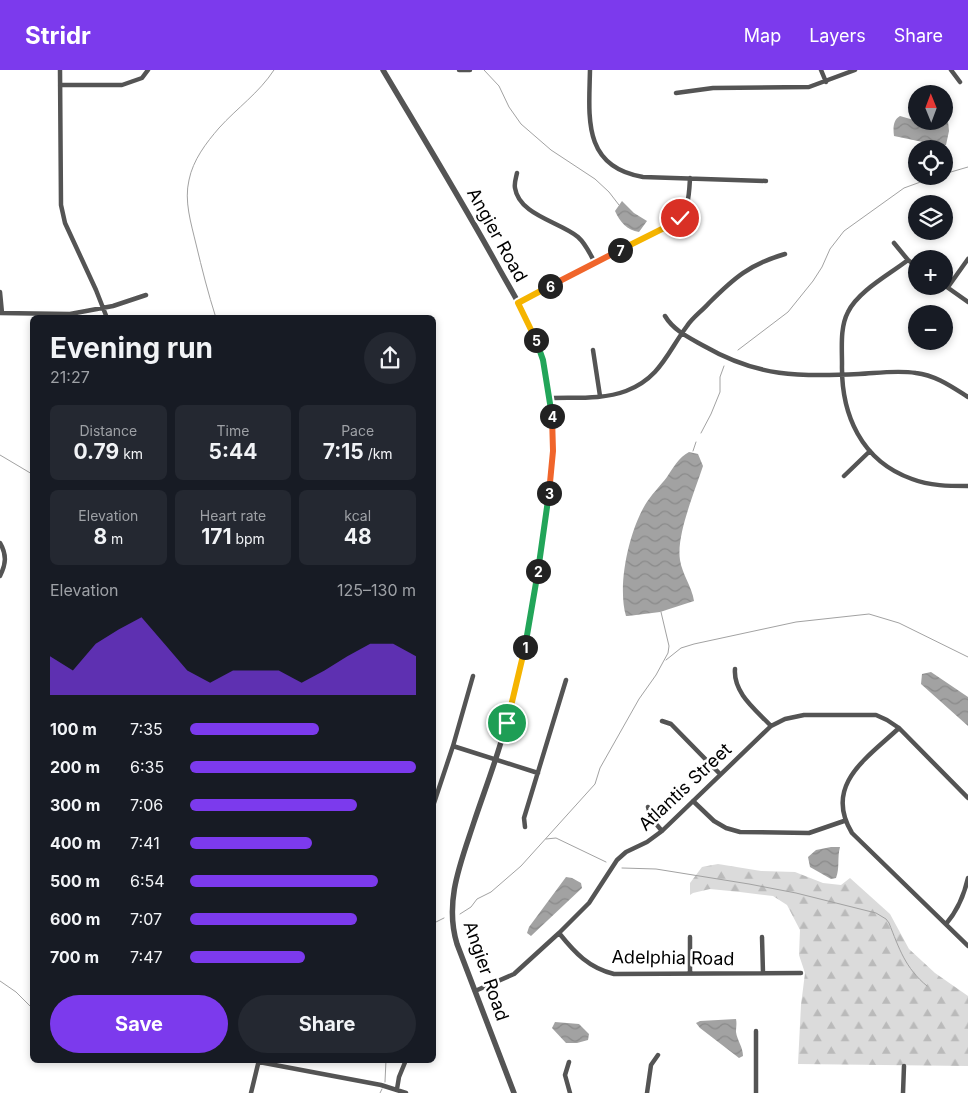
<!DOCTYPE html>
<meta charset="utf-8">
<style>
:root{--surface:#171b24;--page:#242831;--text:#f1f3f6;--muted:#9ea1a6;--accent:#7c3aed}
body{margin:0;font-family:Inter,sans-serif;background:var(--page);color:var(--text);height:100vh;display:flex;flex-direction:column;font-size:19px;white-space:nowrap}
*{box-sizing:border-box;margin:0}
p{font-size:16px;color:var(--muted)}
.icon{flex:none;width:28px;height:28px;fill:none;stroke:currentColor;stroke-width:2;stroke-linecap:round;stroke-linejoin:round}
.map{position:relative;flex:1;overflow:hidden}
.panel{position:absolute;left:30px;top:245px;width:406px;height:748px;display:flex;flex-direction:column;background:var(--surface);border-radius:8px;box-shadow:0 2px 8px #0003}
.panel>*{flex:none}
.needle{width:32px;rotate:359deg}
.buttons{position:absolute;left:908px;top:15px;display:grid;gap:10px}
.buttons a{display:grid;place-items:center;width:45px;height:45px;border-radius:50%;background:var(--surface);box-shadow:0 2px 8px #0003;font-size:25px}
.pin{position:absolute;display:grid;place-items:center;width:42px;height:42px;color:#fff;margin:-21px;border:2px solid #fff;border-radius:50%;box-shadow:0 1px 5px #0007}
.km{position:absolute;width:25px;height:25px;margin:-12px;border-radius:50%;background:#222;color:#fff;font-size:14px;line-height:25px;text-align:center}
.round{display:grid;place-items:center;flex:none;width:52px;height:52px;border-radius:26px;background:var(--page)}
.summary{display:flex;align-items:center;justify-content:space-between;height:85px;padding:0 20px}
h1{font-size:28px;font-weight:700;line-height:38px}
.metrics{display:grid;grid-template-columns:repeat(3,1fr);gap:8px;height:85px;padding:5px 20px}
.metrics div{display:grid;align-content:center;border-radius:8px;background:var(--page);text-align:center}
.metrics b{font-size:21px;font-weight:700}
.metrics small{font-size:14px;font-weight:400}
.metrics p{font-size:14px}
.chart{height:140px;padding:10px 20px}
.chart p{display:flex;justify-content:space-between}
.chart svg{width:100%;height:90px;margin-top:5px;fill:var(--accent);opacity:.7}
.action{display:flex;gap:10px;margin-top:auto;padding:10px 20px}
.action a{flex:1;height:58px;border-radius:30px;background:var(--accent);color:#fff;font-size:20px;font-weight:700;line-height:58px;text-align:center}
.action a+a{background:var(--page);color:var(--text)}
ul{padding:0 20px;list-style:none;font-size:16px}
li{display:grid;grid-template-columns:80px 60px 1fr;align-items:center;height:38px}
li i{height:12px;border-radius:6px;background:var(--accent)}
header{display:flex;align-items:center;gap:30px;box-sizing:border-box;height:70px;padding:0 25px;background:var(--accent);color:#fff}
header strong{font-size:24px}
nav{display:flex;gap:28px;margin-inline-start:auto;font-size:18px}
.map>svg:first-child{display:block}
.forest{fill:url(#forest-firs)}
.water{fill:url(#water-waves)}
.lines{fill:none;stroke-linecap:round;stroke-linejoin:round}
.stream{stroke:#a2a2a2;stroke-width:1}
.minor{stroke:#545454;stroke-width:4.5}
.tertiary{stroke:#545454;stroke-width:5.5}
.split-1-casing{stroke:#fff;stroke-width:10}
.split-2-casing{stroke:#fff;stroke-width:10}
.split-3-casing{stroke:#fff;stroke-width:10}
.split-4-casing{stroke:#fff;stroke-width:10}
.split-5-casing{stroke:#fff;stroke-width:10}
.split-6-casing{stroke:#fff;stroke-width:10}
.split-7-casing{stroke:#fff;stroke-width:10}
.split-8-casing{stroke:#fff;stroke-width:10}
.split-1{stroke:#f5b400;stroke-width:6}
.split-2{stroke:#22a559;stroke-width:6}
.split-3{stroke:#22a559;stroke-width:6}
.split-4{stroke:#f0652b;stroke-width:6}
.split-5{stroke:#22a559;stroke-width:6}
.split-6{stroke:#f5b400;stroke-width:6}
.split-7{stroke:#f0652b;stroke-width:6}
.split-8{stroke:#f5b400;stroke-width:6}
.labels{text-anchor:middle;stroke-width:5;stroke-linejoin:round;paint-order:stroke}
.street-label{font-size:18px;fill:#000;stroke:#fff}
</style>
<header>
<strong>Stridr</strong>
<nav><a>Map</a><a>Layers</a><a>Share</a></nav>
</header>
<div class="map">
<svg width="968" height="1023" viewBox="0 0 968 1023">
<defs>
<pattern id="forest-firs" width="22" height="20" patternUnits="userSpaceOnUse" patternTransform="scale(1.25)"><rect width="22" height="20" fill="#dbdbdb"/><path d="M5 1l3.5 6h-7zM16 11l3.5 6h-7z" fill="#bababa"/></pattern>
<pattern id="water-waves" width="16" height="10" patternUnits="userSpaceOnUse" patternTransform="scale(1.25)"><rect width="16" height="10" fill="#a2a2a2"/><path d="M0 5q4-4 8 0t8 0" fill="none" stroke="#8a8a8a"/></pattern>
</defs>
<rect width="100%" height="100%" fill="#fff"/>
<path class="forest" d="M718 794 761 801 795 802 823 813 841 815 850 808 890 844 909 879 935 903 968 926V996L798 994 801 935 805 903 799 885 800 860 787 835 773 826 740 822 710 819 693 823 690 825V813L702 797Z"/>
<path class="water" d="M900 46 924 53 944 51V50L948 51 949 61 946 75 942 76 894 66C893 58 893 50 900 46Z
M622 131 634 143 647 151 639 162C627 160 620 152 615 141Z
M689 382 698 384 703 396C695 421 676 465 680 490 682 504 692 517 694 531L660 542 628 546H626C617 515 629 462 645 435 651 425 660 416 667 407 673 398 679 387 689 382Z
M931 602 968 627V656L921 614 922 604Z
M831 777H840C837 788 840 798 836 808L831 809 810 797 808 787 816 780Z
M566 807 572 808 581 813 582 818 531 866 527 863 529 857Z
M736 949C737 954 736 957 736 962 737 970 743 977 743 986L739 988 700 958 696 953 700 951Z
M555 952 579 954 589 964 588 970 577 973H566L552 958Z"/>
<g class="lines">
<path class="stream" d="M484 0 499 16 509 37 521 54 551 80 595 109 609 122 619 135
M944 104 968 97
M923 111 926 106
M216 248C208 223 202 199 196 174 191 153 184 131 189 110 193 90 206 73 219 58 237 38 259 23 274 0
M738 280 788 242 813 211 822 197 830 179 844 161 904 118 937 106
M701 363 711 344 720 322V307L724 296
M693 381 696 372
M0 385 32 404
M666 590 681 578 694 574 796 552 869 544 899 553 968 587
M546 769 556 768 606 792
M622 798 656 799 749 814 796 823 876 843 886 849 889 853C899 878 905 898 927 916
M460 844 471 837 477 829 491 822 521 796 595 714 600 698 639 629 656 605 668 583 669 576 661 542
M434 853 444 848
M0 911 16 922 32 938
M385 1012 386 990
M380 1023 382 1019"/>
<path class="minor" d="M60 0 61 135 65 153 96 220 107 248
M459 0H470
M590 0C589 47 582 97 643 107L766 111
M821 0 826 12
M951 0 960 12
M60 15H122L142 8 148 0
M676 23 713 18 809 17 855 0
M517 103C516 108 514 113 515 118 519 145 560 152 578 167 586 174 590 184 595 193
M894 173 908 190 916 196
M908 190C890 204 858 221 848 242 840 257 842 277 842 294 841 344 861 391 912 409 930 416 949 416 968 416
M944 215 968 232
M948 217 968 189
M0 222 2 243
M518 233 675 152C689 140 689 126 690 108
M0 243 70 244 113 236 146 225
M665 246C674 261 690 268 704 276 758 307 799 307 859 304 878 303 897 300 916 303 935 305 952 317 968 327
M593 280 600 326
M549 328C574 327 602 330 626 321 660 308 667 283 687 256 693 247 702 241 709 233 734 208 750 194 785 184
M844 406 870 381
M0 473C7 485 6 494 0 506
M735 599C733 623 756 640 771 656
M662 651 671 654 720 704
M899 658C867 688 823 715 852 763L968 876
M453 676 538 703
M693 731 714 751 726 758 740 762 809 763 844 751
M434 733 453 676 473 606
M648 737 651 748 662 761
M525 757 524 748 566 610
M946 854C958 840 964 826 968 808
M559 863C575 883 589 898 614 904L801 903
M690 867V903
M762 867 763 903
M475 921 514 904 559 863 589 833 617 790 626 782 647 772 662 761 771 656 785 649 804 645H876L887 650 899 658 968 728
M259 992 381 1015 406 1023
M569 992 565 1005 570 1023
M397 1019 399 1007 406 990
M251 1023 259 990
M647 1023 651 995 658 985
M756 1023V961
M903 1023 904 996"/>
<path class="tertiary" d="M383 0C421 64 460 128 496 193 513 224 534 256 543 290 561 359 549 429 538 498 529 557 519 615 501 672 493 699 483 725 474 752 461 792 444 831 457 874L514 1023"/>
</g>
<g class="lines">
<defs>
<path id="split-1" d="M507 653 525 577"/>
<path id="split-2" d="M525 577 538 501"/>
<path id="split-3" d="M538 501 549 423"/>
<path id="split-4" d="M549 423 553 381 552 346"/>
<path id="split-5" d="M536 270 543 290 552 346"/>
<path id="split-6" d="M536 270 518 233 550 216"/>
<path id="split-7" d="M550 216 620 180"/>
<path id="split-8" d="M620 180 670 155 680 148"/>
</defs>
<use href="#split-1" class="split-1-casing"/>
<use href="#split-2" class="split-2-casing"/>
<use href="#split-3" class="split-3-casing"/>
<use href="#split-4" class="split-4-casing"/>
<use href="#split-5" class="split-5-casing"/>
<use href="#split-6" class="split-6-casing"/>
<use href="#split-7" class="split-7-casing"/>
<use href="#split-8" class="split-8-casing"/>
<use href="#split-1" class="split-1"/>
<use href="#split-2" class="split-2"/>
<use href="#split-3" class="split-3"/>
<use href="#split-4" class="split-4"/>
<use href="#split-5" class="split-5"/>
<use href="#split-6" class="split-6"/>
<use href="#split-7" class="split-7"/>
<use href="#split-8" class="split-8"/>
</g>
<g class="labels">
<g class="street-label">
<text transform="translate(497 165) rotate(61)" y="6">Angier Road</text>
<text transform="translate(685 717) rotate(-43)" y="6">Atlantis Street</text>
<text transform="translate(673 888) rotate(1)" y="6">Adelphia Road</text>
<text transform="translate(486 901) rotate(71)" y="6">Angier Road</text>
</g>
</g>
</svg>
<div class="buttons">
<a><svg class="needle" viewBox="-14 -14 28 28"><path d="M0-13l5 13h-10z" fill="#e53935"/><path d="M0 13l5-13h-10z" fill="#9ea1a6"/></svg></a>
<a><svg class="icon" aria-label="locate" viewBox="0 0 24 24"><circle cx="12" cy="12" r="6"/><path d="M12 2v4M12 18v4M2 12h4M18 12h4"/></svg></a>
<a><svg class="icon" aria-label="layers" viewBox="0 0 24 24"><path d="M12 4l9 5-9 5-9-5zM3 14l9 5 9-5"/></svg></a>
<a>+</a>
<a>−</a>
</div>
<div class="pin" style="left:507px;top:653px;background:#1e9e55"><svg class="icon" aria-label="arrive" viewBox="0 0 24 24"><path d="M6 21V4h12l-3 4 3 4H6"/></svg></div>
<div class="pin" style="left:680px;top:148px;background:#d93025"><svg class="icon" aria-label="check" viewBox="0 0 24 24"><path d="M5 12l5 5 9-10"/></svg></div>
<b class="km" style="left:525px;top:577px">1</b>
<b class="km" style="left:538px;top:501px">2</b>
<b class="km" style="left:549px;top:423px">3</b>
<b class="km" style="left:552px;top:346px">4</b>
<b class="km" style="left:536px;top:270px">5</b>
<b class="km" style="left:550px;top:216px">6</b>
<b class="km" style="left:620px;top:180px">7</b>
<section class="panel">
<div class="summary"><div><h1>Evening run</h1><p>21:27</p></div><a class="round"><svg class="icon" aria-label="share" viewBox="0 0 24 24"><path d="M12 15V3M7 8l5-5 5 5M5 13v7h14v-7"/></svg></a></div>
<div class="metrics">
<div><p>Distance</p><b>0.79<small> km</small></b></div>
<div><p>Time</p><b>5:44</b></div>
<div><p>Pace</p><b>7:15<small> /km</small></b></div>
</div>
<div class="metrics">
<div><p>Elevation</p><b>8<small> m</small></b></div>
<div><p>Heart rate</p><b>171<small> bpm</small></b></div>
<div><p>kcal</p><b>48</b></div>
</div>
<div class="chart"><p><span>Elevation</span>125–130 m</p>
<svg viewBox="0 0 160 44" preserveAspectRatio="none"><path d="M0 44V25L10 32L20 19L30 12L40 6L50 19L60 32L70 38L80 32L90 32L100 32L110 38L120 32L130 25L140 19L150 19L160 25V44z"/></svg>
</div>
<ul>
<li><b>100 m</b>7:35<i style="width:57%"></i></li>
<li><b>200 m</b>6:35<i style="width:100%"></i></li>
<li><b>300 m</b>7:06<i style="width:74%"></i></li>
<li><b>400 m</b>7:41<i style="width:54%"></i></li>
<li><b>500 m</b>6:54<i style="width:83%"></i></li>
<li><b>600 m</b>7:07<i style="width:74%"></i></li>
<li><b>700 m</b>7:47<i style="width:51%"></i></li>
</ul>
<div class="action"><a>Save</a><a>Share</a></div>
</section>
</div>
